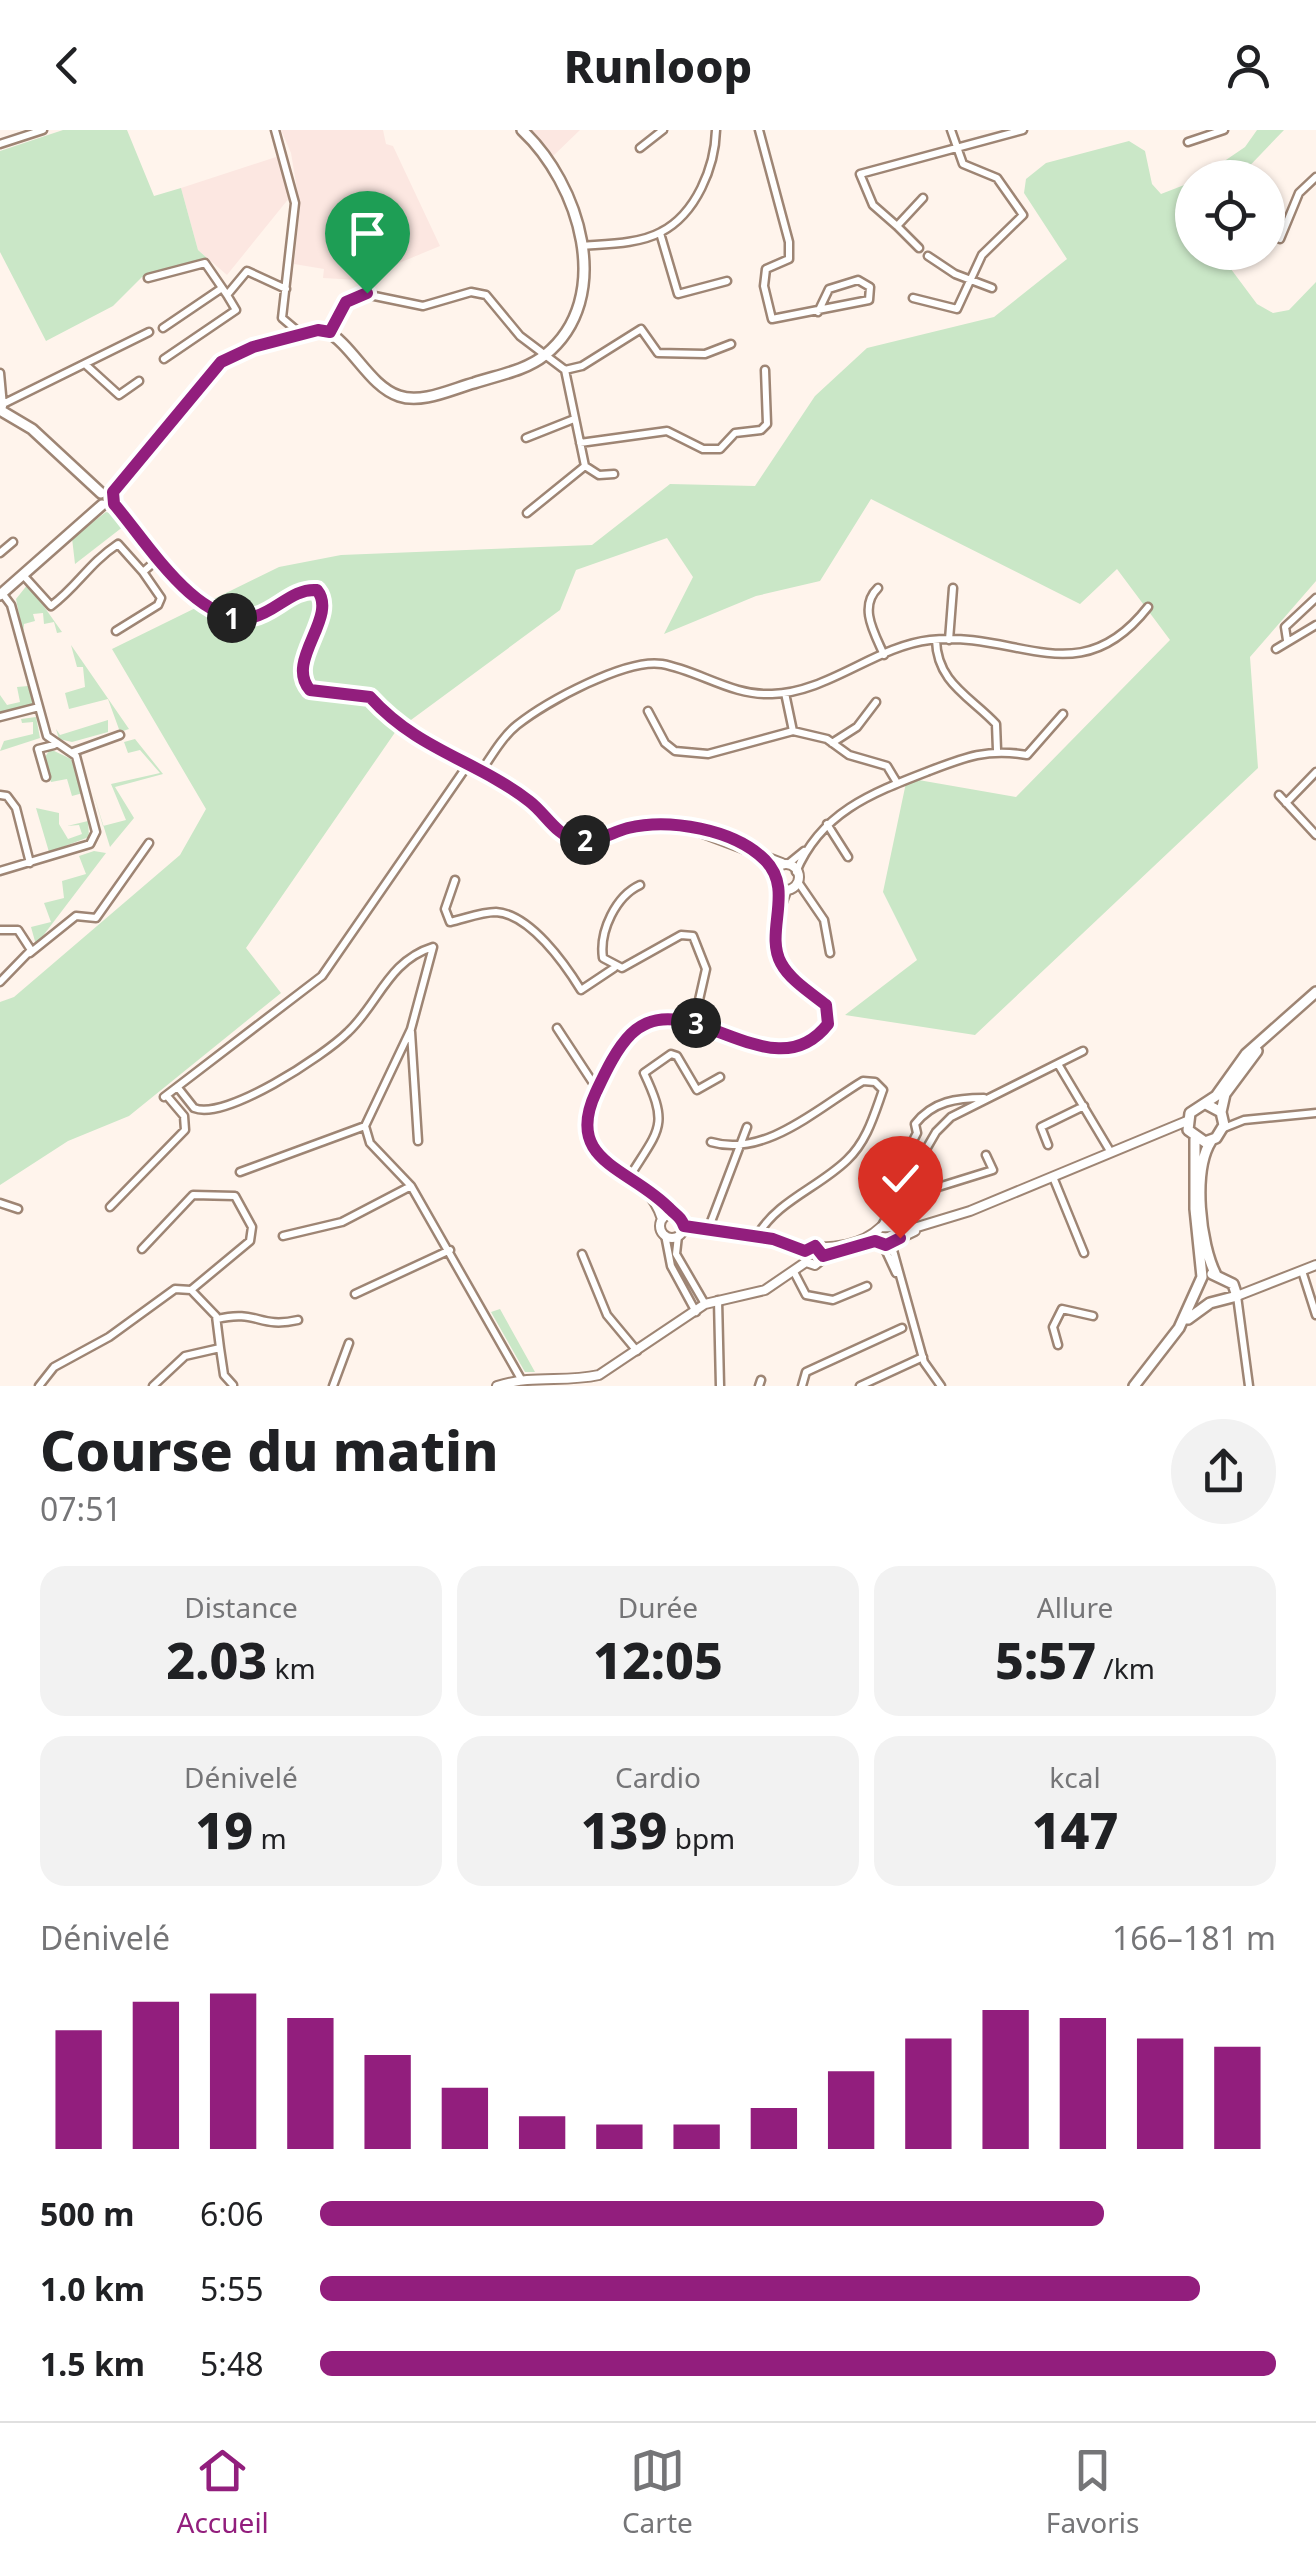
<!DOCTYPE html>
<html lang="fr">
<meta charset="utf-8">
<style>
:root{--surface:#fff;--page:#f2f2f2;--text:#202124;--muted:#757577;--line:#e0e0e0;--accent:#921e7d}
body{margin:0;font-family:"Noto Sans",sans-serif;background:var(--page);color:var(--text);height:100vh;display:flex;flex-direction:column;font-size:38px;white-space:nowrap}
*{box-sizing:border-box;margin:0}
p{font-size:32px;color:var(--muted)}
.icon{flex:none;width:55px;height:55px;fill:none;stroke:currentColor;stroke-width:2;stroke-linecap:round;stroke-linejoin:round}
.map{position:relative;height:1256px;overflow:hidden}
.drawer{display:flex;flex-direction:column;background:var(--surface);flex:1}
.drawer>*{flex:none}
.tools{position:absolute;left:1175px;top:30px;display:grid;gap:20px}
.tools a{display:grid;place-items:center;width:110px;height:110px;border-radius:50%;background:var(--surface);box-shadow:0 2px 8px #0004;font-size:50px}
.pin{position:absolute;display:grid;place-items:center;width:85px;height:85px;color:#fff;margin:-102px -42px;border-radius:50% 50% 50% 0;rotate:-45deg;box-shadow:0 0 10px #0007}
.pin .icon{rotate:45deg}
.km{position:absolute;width:50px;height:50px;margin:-25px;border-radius:50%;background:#222;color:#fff;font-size:28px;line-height:50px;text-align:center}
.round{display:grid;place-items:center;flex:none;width:105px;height:105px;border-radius:52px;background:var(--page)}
.overview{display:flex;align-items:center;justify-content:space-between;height:170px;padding:0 40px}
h1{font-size:55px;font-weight:800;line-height:75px}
.figures{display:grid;grid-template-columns:repeat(3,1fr);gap:15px;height:170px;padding:10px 40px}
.figures div{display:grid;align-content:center;border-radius:25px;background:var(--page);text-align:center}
.figures b{font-size:50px;font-weight:800}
.figures small{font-size:28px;font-weight:400}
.figures p{font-size:28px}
.chart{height:280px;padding:20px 40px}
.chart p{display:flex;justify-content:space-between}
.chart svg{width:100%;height:180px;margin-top:10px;stroke:var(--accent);stroke-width:6}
ul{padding:0 40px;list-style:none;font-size:32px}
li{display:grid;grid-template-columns:160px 120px 1fr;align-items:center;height:75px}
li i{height:25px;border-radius:12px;background:var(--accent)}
header{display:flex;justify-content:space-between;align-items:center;height:130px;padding:0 40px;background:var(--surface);font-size:45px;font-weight:800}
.tabs{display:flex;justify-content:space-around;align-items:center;height:140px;border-top:2px solid var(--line);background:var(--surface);font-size:28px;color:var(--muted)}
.tabs a{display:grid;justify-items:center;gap:5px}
.tabs .current{color:var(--accent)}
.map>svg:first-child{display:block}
.industrial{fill:#fce7e1}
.green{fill:#cae7c7}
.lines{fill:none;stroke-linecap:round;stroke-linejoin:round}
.minor-casing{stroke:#9e8574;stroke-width:11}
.tertiary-casing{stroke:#9e8574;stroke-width:12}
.secondary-casing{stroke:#9e8574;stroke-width:14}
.minor{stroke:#fff;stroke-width:6}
.tertiary{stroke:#fff;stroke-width:8}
.secondary{stroke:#fff;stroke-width:9}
.route-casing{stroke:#fff;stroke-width:20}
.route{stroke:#921e7d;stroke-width:12}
</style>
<header><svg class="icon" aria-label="back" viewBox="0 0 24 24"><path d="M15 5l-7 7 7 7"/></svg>Runloop<svg class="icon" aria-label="person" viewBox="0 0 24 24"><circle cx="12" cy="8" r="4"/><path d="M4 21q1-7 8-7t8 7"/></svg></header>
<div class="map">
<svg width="1316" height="1256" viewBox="0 0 1316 1256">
<rect width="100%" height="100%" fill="#fff4ec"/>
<path class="industrial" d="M281 0H383L386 14 393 16 440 116 358 150 323 148 324 139 294 134 300 77 291 23Z
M529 0H580L552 27Z
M279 26 290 67 227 145 198 120 181 58Z"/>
<path class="green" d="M63 0H127L154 66 181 58 198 120 207 128 142 147 113 176 46 211 0 122V21Z
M1257 0H1284L1239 47H1201L1245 17Z
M1129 11 1145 21 1152 54 1161 64 1192 52V122L1219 123 1257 174 1273 183 1289 180 1316 152V451L1250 527 1258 638 975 905 845 885 917 830 883 762 907 648 1016 667 1170 510 1117 439 1080 474 871 369 820 451 756 466 664 504 693 447 667 408 576 440 560 480 396 601 246 818 281 863 129 986 68 1011 0 1055V872L14 867 180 725 206 679 112 519 279 437 341 425 592 415 670 354 755 356 815 266 867 218 994 187 1067 129 1024 63 1026 49 1046 33Z
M106 382 114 384 124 396 75 434 72 408Z
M28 454 62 502 57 503 54 492 44 494 43 483 33 484 35 491 24 494 23 505 16 469Z
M71 515 129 599 120 602 108 569 69 579 65 563 85 557 83 537H77Z
M28 556 34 575 0 584V565L7 575 20 572 17 557Z
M36 587 40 608 0 621 4 611 33 604V592L22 593 21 589Z
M108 590V602L72 612 59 609 56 599 60 605Z
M135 609 163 644 115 657 134 688 110 717 92 659 103 696 126 690 111 654 160 643 140 620 128 623 124 612Z
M50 619 71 629 83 663 72 666 67 649 51 652 44 629Z
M36 678 59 683V694L68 709 82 704 79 695 67 696 88 691 89 707 49 722Z
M94 721 106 723 36 815 31 797 51 792 44 773 64 768 62 751 86 744 79 726Z
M500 1179 535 1242H525L491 1182Z"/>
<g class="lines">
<defs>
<path id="minor" d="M275 0 295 73 282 188 301 204
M759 0 789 112V129L766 139 764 156 772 189 869 170 870 157 858 150 829 159 818 182
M1188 12 1224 0
M0 14 43 0
M640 18 663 0
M897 96 873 75 860 44 1023 0
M660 103 678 164 727 151
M1280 109 1299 63 1316 47
M582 116C606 114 639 114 661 102 696 84 715 37 716 0
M919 118 897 96 923 68
M928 126 955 144 992 158
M148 148 205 133 227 165 247 141 286 159
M913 168 957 179 982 125 1023 85 997 48 963 34 951 0
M163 198 222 158
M329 202 346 172 360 163 423 176 471 162 486 165 520 206 565 240 585 336 527 383
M164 229 236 180 227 165
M86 235 119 265 139 251
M565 240 582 236 641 199 658 223 705 224 731 214
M0 243 3 276
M5 273 149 202
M526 308 574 289
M580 313 667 301 703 319H720L735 303 761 300 767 294 765 240
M585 336 599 345 614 344
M0 423 13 412
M23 445 51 476C78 456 88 434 118 414L143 442 160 427
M878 458C858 477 875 504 884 525
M116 501 158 475 161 468 143 442
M936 510C937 553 971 567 996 594L997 620
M949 510 953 458
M1287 510 1285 497 1316 468
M1276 519 1316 495
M785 563 793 601
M648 581 665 613 675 621 708 624 793 601 827 609 849 625 887 636 896 651
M0 587 39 577
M832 613 857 597 876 572
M73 622 120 605
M480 643C491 627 502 607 517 595 546 572 626 528 662 534 700 541 732 566 772 564 827 563 876 516 930 510 1017 500 1079 565 1148 477
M46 647 38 619 54 615
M0 665 7 666 16 678 30 733
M1279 665 1316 705
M1286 673 1316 642
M827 694 848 727
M788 734 804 721
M0 741 90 714 96 702 76 626 47 606 11 475 2 463
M796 742C821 682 872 663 929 641 965 627 988 618 1027 625L1063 584
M455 750 445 779 450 792C464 789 481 782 496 782 530 784 565 834 581 860L614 838
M798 752 824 790 830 823
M640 755C616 766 599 801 603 828L622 838 681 805 693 806 706 839 694 892
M0 800H18L31 820 0 852
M30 823 76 786 96 788 149 713
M557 898 597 959
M411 902 418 1011
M1058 934 1110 1021
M179 959 194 978C225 991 324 926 348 902 379 873 388 831 433 817L411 899 365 996 370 1013 411 1056 521 1249
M164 967 322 846 467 636
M1224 998 1244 990 1316 983
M711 1012C765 1028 818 978 863 951L875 952 883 960C874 985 867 1011 847 1030 818 1058 777 1071 757 1106
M1048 1015 1041 997 1084 976
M240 1042 365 996
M630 1046C660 998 669 996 644 943L671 924 677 926 697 960 720 947
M1053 1047 1084 1123
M905 1059 919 1063 993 1040 986 1025
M900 1067 896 1062 908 1040 904 1028 917 1003 915 994C933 971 957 968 984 968
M0 1073 18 1079
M110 1077 185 1000 184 986 167 966
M709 1097 747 997
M881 1097 936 1002 951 987 1083 921
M665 1105 671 1136 696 1182
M283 1106 342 1092 411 1056
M678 1106 676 1124 705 1174
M891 1113 924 1232 941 1256
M883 1115 896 1143
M142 1119 193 1065 235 1066 252 1097 250 1111 191 1160 216 1186 220 1218 185 1226 153 1256
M582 1124 607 1185 637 1221
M1302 1141 1316 1185
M794 1142 806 1165 833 1170 867 1156
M355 1164 450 1120
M1237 1166 1249 1256
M718 1170 720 1256
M217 1189C258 1179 258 1199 298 1190
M1058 1215 1053 1197 1062 1179 1093 1186
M220 1218 224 1245 233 1255
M39 1256 54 1237 109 1207 175 1159 191 1160
M333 1256 349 1213
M759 1256 761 1250
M802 1256 806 1242 902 1198
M860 1256 923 1227"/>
<path id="tertiary" d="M113 374C147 413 203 505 260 485 281 478 294 458 317 461 339 487 284 531 311 560L371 567 396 595 527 669 572 709 592 711 642 695 683 696 782 733
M773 747a13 13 0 1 1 26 0a13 13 0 1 1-26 0Z
M653 1060 675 1084
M660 1096a12 12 0 1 1 24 0a12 12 0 1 1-24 0Z
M662 1089C647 1040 596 1044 587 1008 580 985 595 963 606 944 616 926 624 905 642 895 697 863 774 962 829 894L826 875C784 840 763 820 786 762
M685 1096 773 1109 805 1121
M875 1111 886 1115 915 1101
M806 1132 804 1123 809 1117C835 1118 861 1116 881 1097L914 1098 970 1081 1187 991
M806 1132 815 1135 830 1123
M1237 1166 1316 1135
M497 1256C536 1244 562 1253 599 1245L705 1174 765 1160 806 1132"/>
<path id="secondary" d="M0 280 32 299 101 363
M113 362 221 232 253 217 325 200C353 215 369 256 399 266 422 274 452 259 474 253 498 245 525 241 545 225 616 168 579 53 522 0
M0 465 102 375
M1206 974 1221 982 1224 995 1216 1008 1205 1012 1188 1000 1190 983 1216 966 1246 924 1316 862
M1221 982 1225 964 1257 921
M1211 1011C1192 1041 1200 1114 1216 1145
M1188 1189 1210 1173 1237 1166 1233 1154 1212 1144
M1134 1256 1179 1198 1202 1147 1195 1079V1009"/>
</defs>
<use href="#minor" class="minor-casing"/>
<use href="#tertiary" class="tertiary-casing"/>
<use href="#secondary" class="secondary-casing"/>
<use href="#minor" class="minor"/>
<use href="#tertiary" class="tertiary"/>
<use href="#secondary" class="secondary"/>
</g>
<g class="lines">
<defs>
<path id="route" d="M367 163 346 172 330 202 318 200 253 217 221 232 113 362 114 374C147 412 198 498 253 487 276 482 292 458 317 460 339 487 284 531 310 560L370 567C419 621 476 630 529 671 545 683 556 705 576 710 594 714 610 703 628 698 669 688 734 699 765 730 795 760 764 802 781 833 790 850 811 863 826 875L828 894C772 966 686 850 631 904 616 919 605 943 596 962 563 1032 631 1038 670 1079 677 1086 681 1087 684 1096L773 1109 805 1121 815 1116 823 1126 875 1111 886 1115 900 1108"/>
</defs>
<use href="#route" class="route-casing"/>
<use href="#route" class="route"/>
</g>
</svg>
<div class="tools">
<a><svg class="icon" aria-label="locate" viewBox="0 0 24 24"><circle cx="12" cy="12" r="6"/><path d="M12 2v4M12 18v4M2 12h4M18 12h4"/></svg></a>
</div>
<div class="pin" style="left:367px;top:163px;background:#1e9e55"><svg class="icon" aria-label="arrive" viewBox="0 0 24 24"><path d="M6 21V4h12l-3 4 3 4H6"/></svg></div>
<div class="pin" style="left:900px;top:1108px;background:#d93025"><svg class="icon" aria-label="check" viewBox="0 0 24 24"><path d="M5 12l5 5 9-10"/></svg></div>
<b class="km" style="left:232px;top:488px">1</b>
<b class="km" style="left:585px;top:710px">2</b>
<b class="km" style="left:696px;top:893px">3</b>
</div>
<section class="drawer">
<div class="overview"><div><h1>Course du matin</h1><p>07:51</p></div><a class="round"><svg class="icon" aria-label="share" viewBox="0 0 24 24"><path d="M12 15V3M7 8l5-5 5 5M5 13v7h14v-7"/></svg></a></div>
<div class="figures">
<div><p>Distance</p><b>2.03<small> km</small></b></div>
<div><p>Durée</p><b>12:05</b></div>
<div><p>Allure</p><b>5:57<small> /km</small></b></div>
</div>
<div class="figures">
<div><p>Dénivelé</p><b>19<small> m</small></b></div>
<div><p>Cardio</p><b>139<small> bpm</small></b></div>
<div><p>kcal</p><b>147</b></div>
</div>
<div class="chart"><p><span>Dénivelé</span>166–181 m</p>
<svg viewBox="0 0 160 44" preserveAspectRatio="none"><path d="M5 44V15M15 44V8M25 44V6M35 44V12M45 44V21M55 44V29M65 44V36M75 44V38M85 44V38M95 44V34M105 44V25M115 44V17M125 44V10M135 44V12M145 44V17M155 44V19"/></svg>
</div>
<ul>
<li><b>500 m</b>6:06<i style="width:82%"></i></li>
<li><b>1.0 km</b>5:55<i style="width:92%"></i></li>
<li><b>1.5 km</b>5:48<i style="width:100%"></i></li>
</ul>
</section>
<nav class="tabs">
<a class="current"><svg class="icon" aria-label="home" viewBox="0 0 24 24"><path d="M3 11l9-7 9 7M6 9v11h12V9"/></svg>Accueil</a>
<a><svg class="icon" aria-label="map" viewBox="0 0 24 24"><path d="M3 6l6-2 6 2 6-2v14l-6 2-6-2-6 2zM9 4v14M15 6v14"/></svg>Carte</a>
<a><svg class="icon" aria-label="saved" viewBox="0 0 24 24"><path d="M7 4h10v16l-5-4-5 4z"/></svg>Favoris</a>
</nav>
